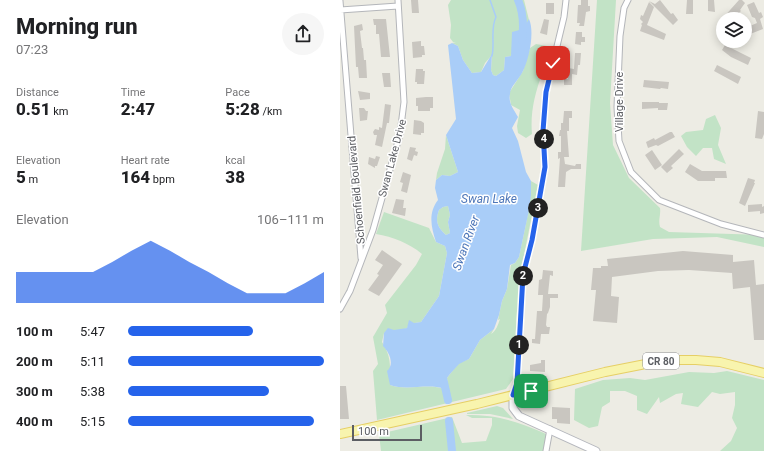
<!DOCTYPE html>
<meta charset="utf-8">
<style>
:root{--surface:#fff;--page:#f6f6f6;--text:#202124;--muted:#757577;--accent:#2563eb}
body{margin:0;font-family:Roboto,sans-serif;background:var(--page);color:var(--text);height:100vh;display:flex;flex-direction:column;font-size:15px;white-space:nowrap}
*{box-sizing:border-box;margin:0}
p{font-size:13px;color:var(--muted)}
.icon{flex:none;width:22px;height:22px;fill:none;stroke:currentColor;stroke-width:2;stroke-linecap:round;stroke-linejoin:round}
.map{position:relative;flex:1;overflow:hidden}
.drawer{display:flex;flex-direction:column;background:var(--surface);width:340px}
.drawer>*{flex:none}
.tools{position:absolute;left:376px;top:12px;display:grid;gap:8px}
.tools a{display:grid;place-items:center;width:36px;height:36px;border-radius:50%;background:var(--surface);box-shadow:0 2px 10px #0003;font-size:20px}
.scale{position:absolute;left:12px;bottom:10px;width:70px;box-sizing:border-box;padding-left:4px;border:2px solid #5c5e63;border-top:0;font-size:11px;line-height:14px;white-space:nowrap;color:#5c5e63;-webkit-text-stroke:3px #fff;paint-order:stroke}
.pin{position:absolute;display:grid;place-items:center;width:34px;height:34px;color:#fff;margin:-17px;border-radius:8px;box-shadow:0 2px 6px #0006}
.km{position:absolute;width:20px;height:20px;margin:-10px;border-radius:50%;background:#222;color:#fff;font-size:11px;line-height:20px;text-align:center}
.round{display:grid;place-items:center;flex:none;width:42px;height:42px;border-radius:21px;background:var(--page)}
.head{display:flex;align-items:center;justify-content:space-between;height:68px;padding:0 16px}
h1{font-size:22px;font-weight:800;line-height:30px}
.stats{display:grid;grid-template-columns:repeat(3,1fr);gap:6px;height:68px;padding:4px 16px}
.stats div{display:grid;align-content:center}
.stats b{font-size:17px;font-weight:800}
.stats small{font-size:11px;font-weight:400}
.stats p{font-size:11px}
.chart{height:112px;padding:8px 16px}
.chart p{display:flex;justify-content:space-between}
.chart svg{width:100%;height:72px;margin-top:4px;fill:var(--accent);opacity:.7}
ul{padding:0 16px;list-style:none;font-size:13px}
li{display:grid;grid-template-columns:64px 48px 1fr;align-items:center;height:30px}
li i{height:10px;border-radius:5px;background:var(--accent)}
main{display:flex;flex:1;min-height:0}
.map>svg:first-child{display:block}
.green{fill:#c2e3c6}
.water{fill:#a9cdf8;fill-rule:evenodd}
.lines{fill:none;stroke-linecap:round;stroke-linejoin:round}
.stream{stroke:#a9cdf8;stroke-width:1.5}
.river{stroke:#a9cdf8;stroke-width:8}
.building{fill:#c9c6c0}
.minor-casing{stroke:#b4b6ba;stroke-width:7}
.secondary-casing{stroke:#b5b7bd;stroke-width:9}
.primary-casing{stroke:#e6cf65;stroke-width:10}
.minor{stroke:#fff;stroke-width:5}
.secondary{stroke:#fff;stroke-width:7}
.primary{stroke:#f8f4ae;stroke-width:8}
.route-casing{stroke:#fff;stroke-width:8}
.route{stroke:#2563eb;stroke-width:5}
.labels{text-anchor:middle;stroke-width:3;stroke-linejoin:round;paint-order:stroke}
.shield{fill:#fff;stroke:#8d8e92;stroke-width:1}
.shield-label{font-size:10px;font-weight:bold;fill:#5c5e63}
.street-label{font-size:11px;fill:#5c5e63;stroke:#fff}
.water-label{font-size:12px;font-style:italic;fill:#4e77b9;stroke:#fff}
</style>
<main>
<section class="drawer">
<div class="head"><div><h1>Morning run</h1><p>07:23</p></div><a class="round"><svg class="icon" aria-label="share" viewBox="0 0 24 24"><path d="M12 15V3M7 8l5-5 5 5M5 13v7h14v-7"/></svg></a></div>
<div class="stats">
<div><p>Distance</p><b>0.51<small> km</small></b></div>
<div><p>Time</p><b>2:47</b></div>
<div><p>Pace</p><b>5:28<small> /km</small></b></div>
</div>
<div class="stats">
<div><p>Elevation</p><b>5<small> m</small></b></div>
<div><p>Heart rate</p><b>164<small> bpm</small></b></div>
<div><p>kcal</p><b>38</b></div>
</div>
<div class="chart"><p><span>Elevation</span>106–111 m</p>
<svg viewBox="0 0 160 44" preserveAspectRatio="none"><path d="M0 44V25L10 25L20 25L30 25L40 25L50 19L60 12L70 6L80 12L90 19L100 25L110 32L120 38L130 38L140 38L150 32L160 25V44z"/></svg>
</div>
<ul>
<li><b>100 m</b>5:47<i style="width:64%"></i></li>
<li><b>200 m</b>5:11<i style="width:100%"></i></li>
<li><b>300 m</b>5:38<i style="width:72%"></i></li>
<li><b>400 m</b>5:15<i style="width:95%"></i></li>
</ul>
</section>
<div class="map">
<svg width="424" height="451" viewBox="0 0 424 451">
<rect width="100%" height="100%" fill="#edece4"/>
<path class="green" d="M111 0H184L189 20 171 56 165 57 164 70 156 76 153 75 151 70 152 55 145 63 141 72 132 73 123 60 118 46 112 43 116 42H113L110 38 111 25 108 5Z
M257 0H276L270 103 273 145 289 178 320 208C321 215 318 220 320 227L329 232 424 235V247L377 237 313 239 241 251Z
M196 44 207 46 212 51C211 60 206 66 202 74 195 93 190 113 192 134L186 138 178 133 177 126 180 110 171 105 169 93 183 71 190 48Z
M375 115 381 128 378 145 386 164 374 159 372 148H363L356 156 347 147 341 136 346 132 363 130 366 119Z
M106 135 118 172 110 176 102 175 96 180 97 173 105 149Z
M191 181 198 185 181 270 178 309 177 310 173 379 166 389 37 420 33 371 38 364 33 337 47 313 45 305 76 265 82 254C69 243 53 237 36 234L44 212 89 228 96 242 105 246 107 253 99 296 81 322 69 324 67 328C60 331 52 331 44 333L42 342C52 357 50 368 50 385 68 391 86 383 104 389V390L108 388 107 378 110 374 119 363 129 359 140 340 154 329 151 334C156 331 158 325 160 319L158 320 162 301 167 289 171 265 175 263 179 257C184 232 191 207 191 181Z
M108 206 110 215 108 222 110 233 106 235C97 227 95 221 99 210L103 207Z
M387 371 424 380V451H380L391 441 397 428 392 418 395 405V392L380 394 372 392 358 407 341 404 343 393 336 394 320 403 319 397 307 414 297 410V396L285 391H270V402L262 407 258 426 249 428 234 420 235 389 263 380 290 378 305 380 349 372 374 373Z
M157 406 163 408 173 419 150 414H127V413Z
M126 415C158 415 176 421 204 433L207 435 203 451H41L39 434 112 417 122 443 146 441 152 425V418H132Z"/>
<path class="water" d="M189 19C195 32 189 60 182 73 179 79 170 87 170 94 168 103 174 110 178 117L172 128 178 141 186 172 191 181V195L189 210 179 257 175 263 170 265 167 289 162 301 159 315 154 329 140 340 129 359 119 364 110 374 107 378V386L105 389C87 383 68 391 50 385L47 371C55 364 49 352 43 346L44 333 48 328 54 330 67 328 69 320 74 323 81 322 99 296 107 253 105 246 96 242C91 227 88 213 98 200L95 188 96 180 102 175 110 176 118 172 106 135 116 119 108 45 112 43 118 46 123 60 132 73 141 72 152 54 151 70 153 75 156 76 164 70 165 57 171 56 172 32 183 29ZM108 206 110 215 108 222 110 233 106 235C97 227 95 221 99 210L103 207Z"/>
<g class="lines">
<path class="stream" d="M150 0 156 17C150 29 155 43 152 56"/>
<path class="river" d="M178 0C184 14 184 26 182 40
M103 378 108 400
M109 421 112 451"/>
</g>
<path class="building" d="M71 0H78L79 13H72Z
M241 0H248V6H250V11L246 12 244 26H239L240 23H237L238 5H241Z
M320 0 331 14 333 13 338 20 333 25 309 1 315 4Z
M347 0H353V14H346Z
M368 0H374L375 12 368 11Z
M399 0H402L405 3 400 10 401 11 392 19H382Z
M309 2 314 7 307 25 326 34 324 40 300 31 302 25 301 24 303 22 300 19 301 15 303 16Z
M414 2 419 13 421 12 423 17 420 19 423 29 405 36V28L417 23 415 18 412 17 407 5Z
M206 3H214V14H206Z
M33 19H46L50 57H41L39 34H36V25H34Z
M204 19 209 20 207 35 200 33Z
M22 24 23 30 20 31 22 48H23L24 60H26L27 78H19L18 67H16L14 26Z
M236 32H242V37H245V42H241V45L235 44Z
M81 41V46H84L85 55H82V57L73 58 72 42Z
M385 45 411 58 408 65 391 57 382 50Z
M235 53H241L240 65H238L237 75 232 74V85H224V79H228V68L234 69Z
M377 65 401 77 398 84 374 71Z
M76 69H83V71H85L84 84H77V82H75Z
M42 73H50L51 87H44Z
M304 80 329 82 328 89 321 88 320 89 303 87Z
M18 91 30 93V99L20 100Z
M86 97H93V108H90V111H78V106H76V98Z
M302 102H319V103H328L327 110H318V108L302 109Z
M45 104 51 105 49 123H47L42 147 35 145 37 135H34L33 132 35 129 39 130V127L42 128Z
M19 108H24L26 111H28L27 120 20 121Z
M224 111H232V118H229V131H227L229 157H224L225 164 235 166 236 164H241V169H231L226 172 225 187H218L220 158 218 159V152H221V136H219L220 130H221V123H223Z
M418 111 424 112V134L422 139 415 138Z
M74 120 81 121 84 123V133H81V135L73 134Z
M330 132H332L335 137 318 146 316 145 308 148 306 142 314 138 315 140Z
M70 147 76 148 75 151 78 152 77 156 74 155 72 161 67 159Z
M339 149 344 154 331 166 333 168 327 173 321 167Z
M312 150 322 165 315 170 305 155Z
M36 156 40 157 37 166H35V168L28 164 29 157 35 159Z
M350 164 362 171H386L387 178H375V181H358L345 172Z
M63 172 71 175 67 193 61 191 63 183 60 182Z
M408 178 415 180 414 183H415L405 206 399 203Z
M56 199 64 200 63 208H66L65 216 52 213Z
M422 204V207L424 206V213L420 214V211L408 212V205Z
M42 250 62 264 39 296 28 290 39 275 37 274 43 265 35 260Z
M343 251 393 255V262L414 260 416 285 424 284V340H414L410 287 393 289 392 273 349 270 318 271 272 277 271 296 279 297 277 323 253 321 256 290H251L253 268H261V266H268L267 259Z
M203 270 213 271V276L210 275 208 294H218V298H210V307L208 313 207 314 206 325 207 327H210L209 334H201L200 344 192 343V339H195L197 311H202L203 295H198L199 280 202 279Z
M201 360H205V372L190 371V365L201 363Z
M0 386H6L9 419H0Z
M201 395 197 405 193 403 192 408 183 407 184 398Z
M212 407 230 408V424L217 423V419H212Z"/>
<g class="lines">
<defs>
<path id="minor" d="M288 0 284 8 280 36 277 107 279 141 291 172 319 200 381 224 424 235
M0 1 21 258
M0 10 58 6
M0 309 10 291 33 230 60 134 64 102 58 0
M173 395 177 383 183 275 192 240 205 167 203 131 206 92 224 17 226 0
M206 451 210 429"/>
<path id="secondary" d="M173 395V408L179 416 256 451"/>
<path id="primary" d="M0 434 137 404 265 372 326 360H356L380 362 424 373"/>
</defs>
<use href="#minor" class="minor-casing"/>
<use href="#secondary" class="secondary-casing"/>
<use href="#primary" class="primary-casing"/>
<use href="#minor" class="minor"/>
<use href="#secondary" class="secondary"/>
<use href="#primary" class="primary"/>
</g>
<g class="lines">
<defs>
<path id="route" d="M191 391 173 395 177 383 183 275 192 240 205 167 203 131 206 92 213 63"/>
</defs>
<use href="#route" class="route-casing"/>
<use href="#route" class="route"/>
</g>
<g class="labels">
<rect class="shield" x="303" y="353" width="36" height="16" rx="3"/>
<g class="shield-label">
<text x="321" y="365">CR 80</text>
</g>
<g class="street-label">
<text transform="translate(279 102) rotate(-90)" y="4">Village Drive</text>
<text transform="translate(52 158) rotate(-75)" y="4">Swan Lake Drive</text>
<text transform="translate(16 190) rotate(-95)" y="4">Schoenfield Boulevard</text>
</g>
<g class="water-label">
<text x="149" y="203">Swan Lake</text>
<text transform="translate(126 243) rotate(-70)" y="4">Swan River</text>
</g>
</g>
</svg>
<div class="tools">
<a><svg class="icon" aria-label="layers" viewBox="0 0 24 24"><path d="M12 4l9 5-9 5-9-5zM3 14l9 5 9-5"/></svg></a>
</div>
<div class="scale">100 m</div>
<div class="pin" style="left:191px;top:391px;background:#1e9e55"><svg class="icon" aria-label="arrive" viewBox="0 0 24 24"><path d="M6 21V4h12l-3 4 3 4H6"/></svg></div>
<div class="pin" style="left:213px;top:63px;background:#d93025"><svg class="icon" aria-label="check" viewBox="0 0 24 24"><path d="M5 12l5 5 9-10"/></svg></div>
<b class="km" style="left:179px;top:345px">1</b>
<b class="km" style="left:183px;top:276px">2</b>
<b class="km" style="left:198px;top:208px">3</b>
<b class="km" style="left:204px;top:139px">4</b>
</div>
</main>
